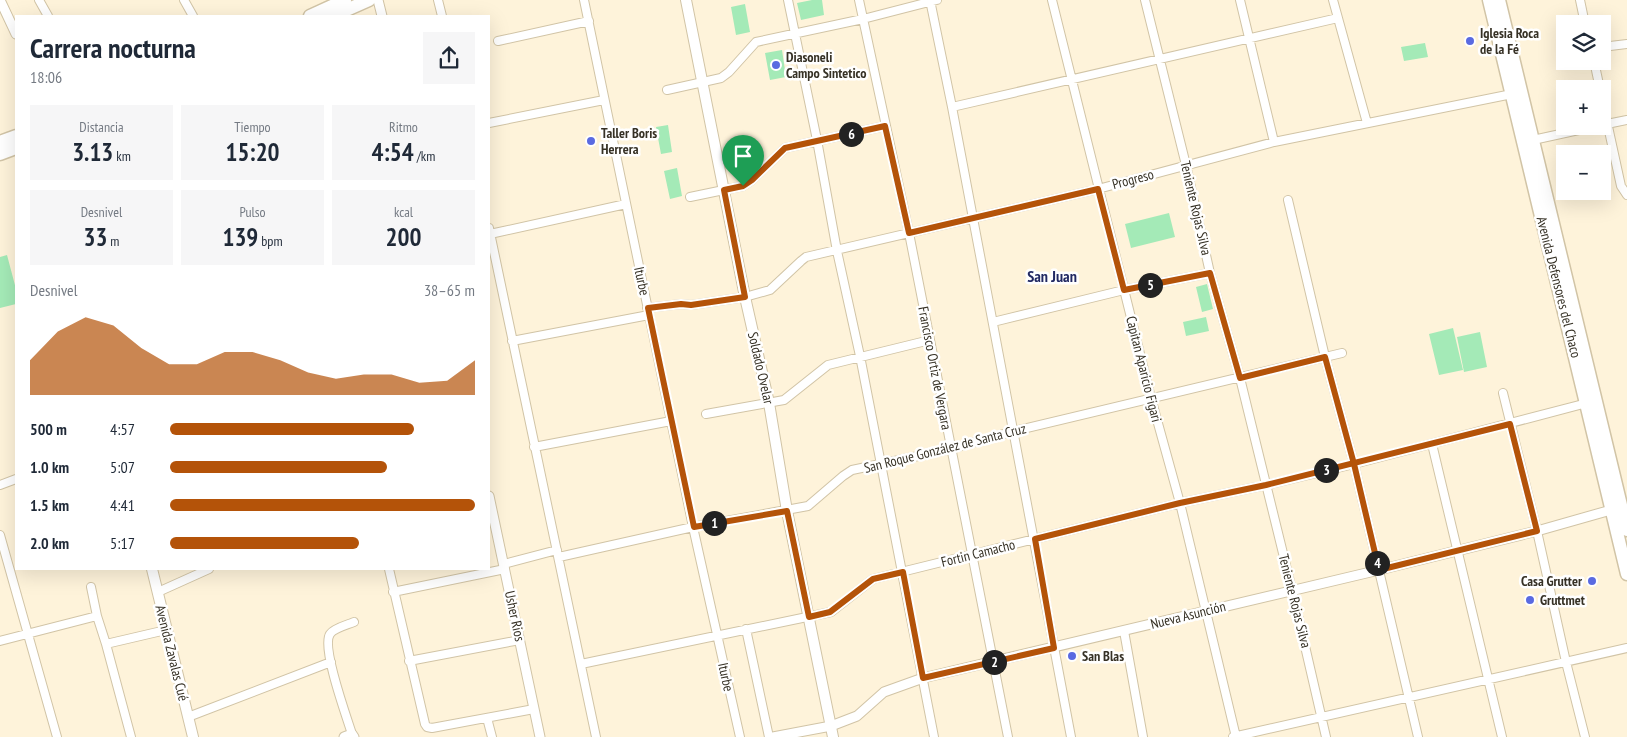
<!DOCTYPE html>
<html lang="es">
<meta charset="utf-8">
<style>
:root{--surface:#fff;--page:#f6f6f7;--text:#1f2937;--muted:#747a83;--accent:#b45309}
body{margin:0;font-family:"PT Sans Narrow",sans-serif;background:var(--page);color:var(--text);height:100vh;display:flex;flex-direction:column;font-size:19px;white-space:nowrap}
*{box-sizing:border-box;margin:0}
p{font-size:16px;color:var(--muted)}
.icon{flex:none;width:28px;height:28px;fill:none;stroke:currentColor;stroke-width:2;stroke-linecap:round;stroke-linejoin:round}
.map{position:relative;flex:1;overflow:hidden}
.sheet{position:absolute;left:15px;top:15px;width:475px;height:555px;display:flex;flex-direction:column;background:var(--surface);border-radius:0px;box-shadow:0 5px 20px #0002}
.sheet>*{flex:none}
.tools{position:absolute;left:1556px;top:15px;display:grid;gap:10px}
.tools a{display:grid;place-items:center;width:55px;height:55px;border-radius:0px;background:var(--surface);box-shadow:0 5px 20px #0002;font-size:25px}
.pin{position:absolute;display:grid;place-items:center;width:42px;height:42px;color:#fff;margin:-51px -21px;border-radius:50% 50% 50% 0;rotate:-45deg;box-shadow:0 0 5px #0007}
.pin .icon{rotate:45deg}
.km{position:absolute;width:25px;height:25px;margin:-12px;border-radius:50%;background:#222;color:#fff;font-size:14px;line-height:25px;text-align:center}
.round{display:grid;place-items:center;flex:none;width:52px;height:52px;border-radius:0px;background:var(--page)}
.summary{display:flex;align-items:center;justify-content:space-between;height:85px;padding:0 15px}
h1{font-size:28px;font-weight:600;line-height:38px}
.figures{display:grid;grid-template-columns:repeat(3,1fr);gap:8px;height:85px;padding:5px 15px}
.figures div{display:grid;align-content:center;border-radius:0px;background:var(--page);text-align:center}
.figures b{font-size:25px;font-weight:600}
.figures small{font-size:14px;font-weight:400}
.figures p{font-size:14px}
.chart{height:140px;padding:10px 15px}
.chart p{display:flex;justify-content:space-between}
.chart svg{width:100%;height:90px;margin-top:5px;fill:var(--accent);opacity:.7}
ul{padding:0 15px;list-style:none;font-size:16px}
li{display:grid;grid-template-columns:80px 60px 1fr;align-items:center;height:38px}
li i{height:12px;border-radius:6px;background:var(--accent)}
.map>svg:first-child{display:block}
.green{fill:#a4eab7}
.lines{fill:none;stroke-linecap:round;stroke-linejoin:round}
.minor-casing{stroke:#d1c4a6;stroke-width:10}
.tertiary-casing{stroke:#d1c4a6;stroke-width:11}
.secondary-casing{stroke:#d1c4a6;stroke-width:12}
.trunk-casing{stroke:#d1c4a6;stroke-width:15}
.minor{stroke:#fff;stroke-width:8}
.tertiary{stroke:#fff;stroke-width:9}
.secondary{stroke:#fff;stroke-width:10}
.trunk{stroke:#fff;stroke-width:12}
.route-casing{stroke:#fff;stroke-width:10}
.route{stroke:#b45309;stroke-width:6}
.poi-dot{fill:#5a6ae1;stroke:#fff;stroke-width:2}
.labels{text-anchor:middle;stroke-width:5;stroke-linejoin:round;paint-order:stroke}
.poi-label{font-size:14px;font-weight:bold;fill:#363125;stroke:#fff;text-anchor:start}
.street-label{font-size:14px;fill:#363125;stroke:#fff}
.quarter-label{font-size:16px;font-weight:bold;fill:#222962;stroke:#fff}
</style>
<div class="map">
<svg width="1627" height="737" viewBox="0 0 1627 737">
<rect width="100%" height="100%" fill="#fef3da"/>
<path class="green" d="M812 0H822L824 15 801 20 797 3Z
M745 4 750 32 736 35 731 7Z
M1425 43 1428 57 1404 61 1401 47Z
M782 50 786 77 770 80 765 53Z
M668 125 672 152 661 154 656 127Z
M677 168 682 196 670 199 664 171Z
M1169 213 1175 237 1131 248 1125 224Z
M7 255 16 289V304L0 308V257Z
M1207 284 1213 309 1202 312 1196 287Z
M1206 317 1209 331 1186 336 1183 322Z
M1453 328 1463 370 1439 375 1429 334Z
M1480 332 1487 367 1464 372 1457 337Z"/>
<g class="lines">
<defs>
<path id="minor" d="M39 0 48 16
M184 0 193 16
M438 0 442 16
M584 0 693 527 740 737
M788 0 817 140 837 251 860 356 934 737
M859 0 909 233 1008 737
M930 0 952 107 1071 737
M1052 0 1151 398 1180 503 1236 737
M1145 0 1186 165 1210 273 1240 378 1292 590 1326 737
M1240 0 1274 142
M1333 0 1367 123
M1580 0 1585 24
M498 41 589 21
M1602 47 1627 44
M1594 61 1600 89
M667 90 721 78 729 72 756 42 863 19 937 0
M1602 99 1621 186 1627 195
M952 107 1338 18
M489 123 604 100
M1602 125 1627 120
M1533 140 1597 126
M690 197 743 186 752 180 785 148 885 126
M1288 200 1325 357 1354 464 1418 737
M489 228 596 737
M490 234 626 204
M647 308 681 304 691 305 745 297 770 290 801 261 806 257 1098 189 1274 142 1512 94
M993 322 1124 290 1210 273
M512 341 649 315
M1503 393 1537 531 1566 662 1585 737
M706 414 784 400 828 365 930 340
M1432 444 1502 737
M534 447 671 421
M0 485 16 479
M0 535 57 737
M559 557 693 527 808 506 843 476 852 470 951 449 1014 431 1342 353
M504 564 557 550
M389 569 425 724 427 727 432 728 534 709
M91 587 97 616 106 644 131 737
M158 592 209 569
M393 592 505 569
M746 629 769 737
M1124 631 1143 737
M0 641 97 616
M106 644 166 630
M409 661 520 640
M581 664 831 612 873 579 1180 503 1266 485 1354 464 1587 403
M188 717 331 662
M487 718 492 737
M352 734C347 718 321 647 330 634 334 628 347 625 354 622
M1233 737 1627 648"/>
<path id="tertiary" d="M0 0 16 34
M378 0 382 16
M489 496 540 737
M344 737 352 734 354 737
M773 737 831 726 857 716 884 692 923 678 1379 570 1537 531 1611 510"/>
<path id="secondary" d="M686 0 745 297 769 403 787 511 833 737
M152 569 193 737"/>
<path id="trunk" d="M1489 0 1627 574
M1499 0 1627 530
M310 16 345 0
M333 16 369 0
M0 142 16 136
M0 154 16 148"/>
</defs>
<use href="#minor" class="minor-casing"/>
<use href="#tertiary" class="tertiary-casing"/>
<use href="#secondary" class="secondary-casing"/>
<use href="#trunk" class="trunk-casing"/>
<use href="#minor" class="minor"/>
<use href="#tertiary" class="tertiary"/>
<use href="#secondary" class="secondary"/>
<use href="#trunk" class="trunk"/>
</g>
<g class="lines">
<defs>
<path id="route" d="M743 186 724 190 745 297 691 305 681 304 648 308 694 527 787 511 809 617 830 612 873 579 903 572 923 678 1054 648 1035 539 1180 503 1266 485 1510 424 1537 531 1379 570 1354 464 1325 357 1240 378 1210 273 1124 290 1098 189 909 233 885 126 785 148 752 180 743 186"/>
</defs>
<use href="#route" class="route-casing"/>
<use href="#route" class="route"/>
</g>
<g class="poi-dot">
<circle cx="1470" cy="41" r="5"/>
<circle cx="776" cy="65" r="5"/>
<circle cx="591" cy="141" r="5"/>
<circle cx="1592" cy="581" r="5"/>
<circle cx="1530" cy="600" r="5"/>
<circle cx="1072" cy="656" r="5"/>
</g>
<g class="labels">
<g class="poi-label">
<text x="1480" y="38">Iglesia Roca<tspan x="1480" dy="16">de la Fé</tspan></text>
<text x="786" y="62">Diasoneli<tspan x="786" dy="16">Campo Sintetico</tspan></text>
<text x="601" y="138">Taller Boris<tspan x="601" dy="16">Herrera</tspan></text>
<text x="1582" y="586" text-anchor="end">Casa Grutter</text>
<text x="1540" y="605">Gruttmet</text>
<text x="1082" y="661">San Blas</text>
</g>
<g class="street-label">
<text transform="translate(1133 179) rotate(-15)" y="5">Progreso</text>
<text transform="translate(1196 208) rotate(77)" y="5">Teniente Rojas Silva</text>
<text transform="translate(642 281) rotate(78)" y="5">Iturbe</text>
<text transform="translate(1559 287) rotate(76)" y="5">Avenida Defensores del Chaco</text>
<text transform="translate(761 368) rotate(77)" y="5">Soldado Ovelar</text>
<text transform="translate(935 368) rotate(79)" y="5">Francisco Ortiz de Vergara</text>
<text transform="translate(1144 369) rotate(76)" y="5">Capitan Aparicio Figari</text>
<text transform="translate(945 448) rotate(-14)" y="5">San Roque González de Santa Cruz</text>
<text transform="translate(978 553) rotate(-14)" y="5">Fortin Camacho</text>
<text transform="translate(1295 601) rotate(76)" y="5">Teniente Rojas Silva</text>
<text transform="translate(1188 615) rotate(-14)" y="5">Nueva Asunción</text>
<text transform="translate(515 616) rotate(78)" y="5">Usher Rios</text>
<text transform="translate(172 653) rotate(76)" y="5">Avenida Zavalas Cué</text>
<text transform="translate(726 677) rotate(78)" y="5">Iturbe</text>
</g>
<g class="quarter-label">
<text x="1052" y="282">San Juan</text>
</g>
</g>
</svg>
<div class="tools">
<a><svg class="icon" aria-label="layers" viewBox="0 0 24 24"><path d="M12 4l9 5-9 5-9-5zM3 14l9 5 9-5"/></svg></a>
<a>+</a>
<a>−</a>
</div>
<div class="pin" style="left:743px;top:186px;background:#1e9e55"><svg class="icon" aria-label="arrive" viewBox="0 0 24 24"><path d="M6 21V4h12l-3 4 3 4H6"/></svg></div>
<b class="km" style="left:714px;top:523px">1</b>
<b class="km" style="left:994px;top:662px">2</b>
<b class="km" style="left:1326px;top:470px">3</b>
<b class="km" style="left:1377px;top:563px">4</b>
<b class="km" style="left:1150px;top:285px">5</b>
<b class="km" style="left:851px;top:134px">6</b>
<section class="sheet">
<div class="summary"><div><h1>Carrera nocturna</h1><p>18:06</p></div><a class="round"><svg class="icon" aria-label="share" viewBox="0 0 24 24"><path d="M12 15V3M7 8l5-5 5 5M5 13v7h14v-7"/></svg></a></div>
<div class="figures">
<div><p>Distancia</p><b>3.13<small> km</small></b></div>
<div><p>Tiempo</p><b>15:20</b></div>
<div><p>Ritmo</p><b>4:54<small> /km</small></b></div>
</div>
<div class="figures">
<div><p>Desnivel</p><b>33<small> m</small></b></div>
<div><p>Pulso</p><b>139<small> bpm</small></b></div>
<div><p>kcal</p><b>200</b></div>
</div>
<div class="chart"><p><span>Desnivel</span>38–65 m</p>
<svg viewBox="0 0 160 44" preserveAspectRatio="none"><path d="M0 44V27L10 13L20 6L30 10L40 21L50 29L60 29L70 23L80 23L90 27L100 33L110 36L120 34L130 34L140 38L150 37L160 27V44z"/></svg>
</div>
<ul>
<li><b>500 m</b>4:57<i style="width:80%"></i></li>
<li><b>1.0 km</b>5:07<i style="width:71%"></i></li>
<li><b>1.5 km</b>4:41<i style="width:100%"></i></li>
<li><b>2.0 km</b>5:17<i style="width:62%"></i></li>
</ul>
</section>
</div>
